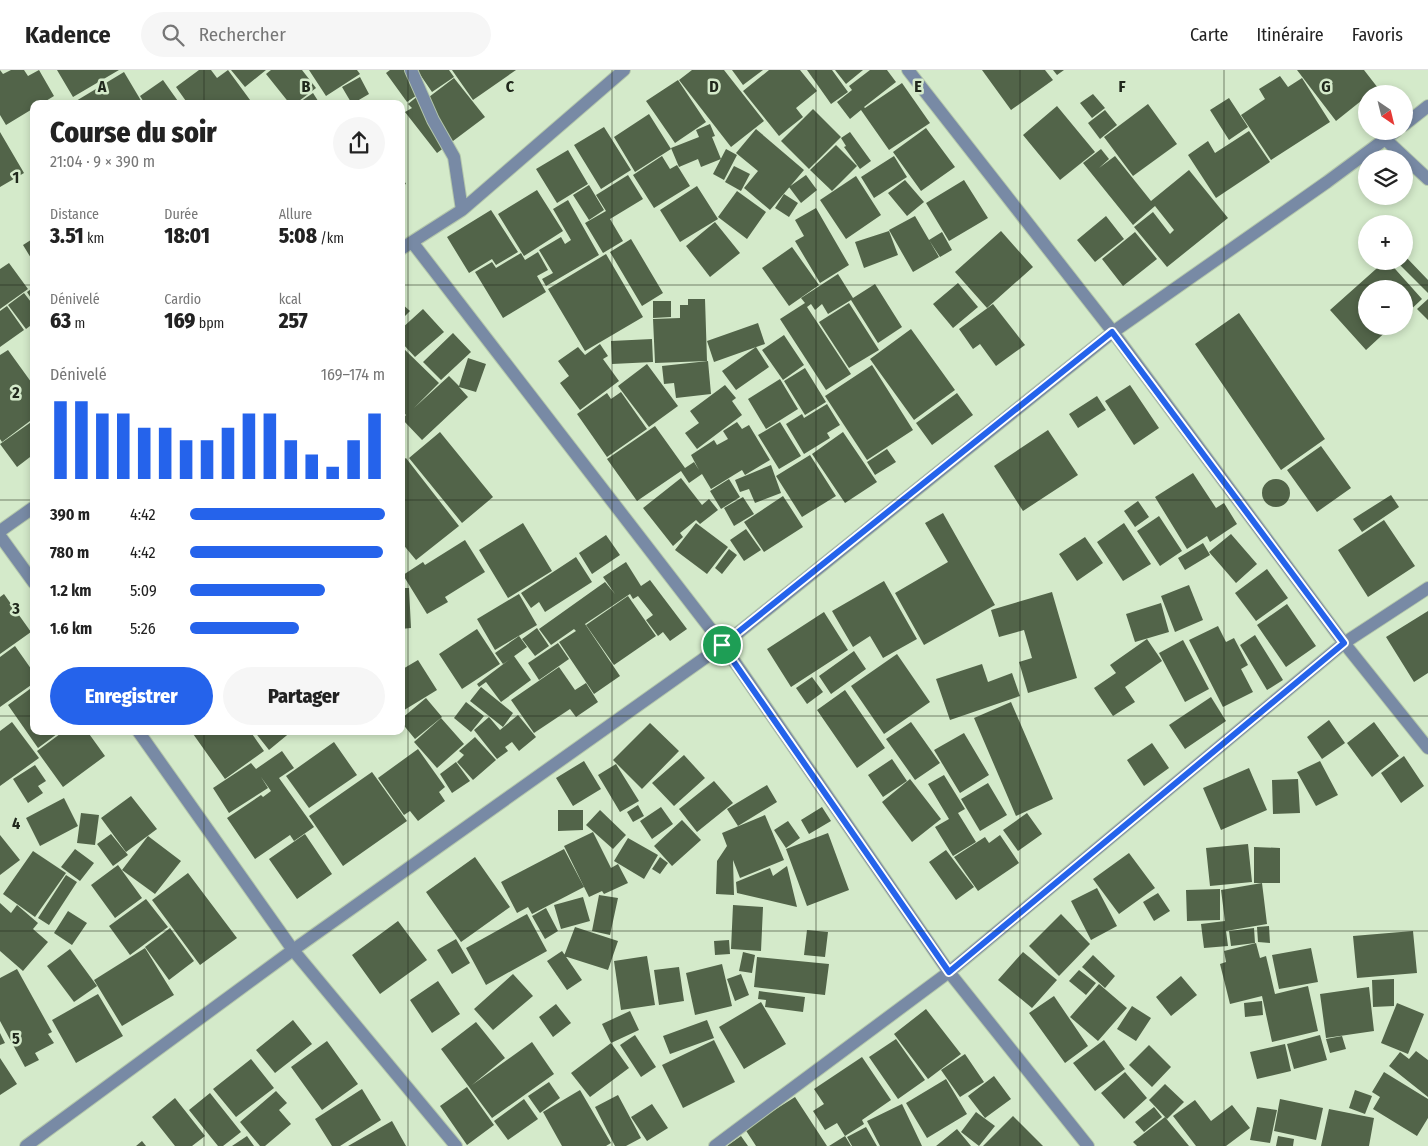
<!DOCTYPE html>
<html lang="fr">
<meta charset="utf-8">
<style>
:root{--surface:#fff;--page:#f6f6f6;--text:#222;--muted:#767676;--line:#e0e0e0;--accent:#2563eb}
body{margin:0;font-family:"Fira Sans Condensed",sans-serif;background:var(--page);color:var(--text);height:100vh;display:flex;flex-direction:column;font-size:19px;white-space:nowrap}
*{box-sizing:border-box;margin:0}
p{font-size:16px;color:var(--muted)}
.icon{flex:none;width:28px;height:28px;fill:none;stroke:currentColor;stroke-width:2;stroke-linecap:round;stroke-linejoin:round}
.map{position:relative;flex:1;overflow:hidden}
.details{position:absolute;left:30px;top:30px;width:375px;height:635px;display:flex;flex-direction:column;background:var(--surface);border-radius:10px;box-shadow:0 2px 8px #0003}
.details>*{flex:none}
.needle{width:32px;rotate:145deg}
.controls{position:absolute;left:1358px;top:15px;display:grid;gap:10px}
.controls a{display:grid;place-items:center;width:55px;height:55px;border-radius:50%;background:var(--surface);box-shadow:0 2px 8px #0003;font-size:25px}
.pin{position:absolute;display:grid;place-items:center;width:42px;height:42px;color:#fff;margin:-21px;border:2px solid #fff;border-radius:50%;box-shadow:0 1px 5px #0007}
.round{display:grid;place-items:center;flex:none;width:52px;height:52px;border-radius:26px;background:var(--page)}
.headline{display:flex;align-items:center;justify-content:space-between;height:85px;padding:0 20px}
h1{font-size:28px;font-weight:800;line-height:38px}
.figures{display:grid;grid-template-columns:repeat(3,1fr);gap:8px;height:85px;padding:5px 20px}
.figures div{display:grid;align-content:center}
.figures b{font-size:21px;font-weight:800}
.figures small{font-size:14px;font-weight:400}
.figures p{font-size:14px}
.chart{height:140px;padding:10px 20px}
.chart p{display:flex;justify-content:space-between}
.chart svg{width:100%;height:90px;margin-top:5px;stroke:var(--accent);stroke-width:6}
.primary-button{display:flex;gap:10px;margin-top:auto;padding:10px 20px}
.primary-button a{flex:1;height:58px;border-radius:30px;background:var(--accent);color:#fff;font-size:20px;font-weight:800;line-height:58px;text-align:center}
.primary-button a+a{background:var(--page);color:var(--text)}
ul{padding:0 20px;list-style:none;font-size:16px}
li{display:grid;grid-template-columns:80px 60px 1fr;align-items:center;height:38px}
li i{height:12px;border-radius:6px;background:var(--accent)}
header{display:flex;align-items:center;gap:30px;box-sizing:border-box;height:70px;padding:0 25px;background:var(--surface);border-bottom:1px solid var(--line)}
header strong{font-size:24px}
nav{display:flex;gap:28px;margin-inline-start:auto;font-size:18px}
.search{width:350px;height:45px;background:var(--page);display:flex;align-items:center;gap:12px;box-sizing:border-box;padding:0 18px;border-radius:28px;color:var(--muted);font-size:19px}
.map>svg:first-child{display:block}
.building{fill:#526449}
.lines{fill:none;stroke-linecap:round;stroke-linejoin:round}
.minor-casing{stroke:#b4c7ab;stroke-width:14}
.minor{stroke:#788aa5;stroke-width:12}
.route-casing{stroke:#fff;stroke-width:10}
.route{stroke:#2563eb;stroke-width:6}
.grid{fill:none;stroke:#20281c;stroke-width:1;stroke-opacity:0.55}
.grid-label{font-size:16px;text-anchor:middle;font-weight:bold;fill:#20281c;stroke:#d4eaca;stroke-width:5;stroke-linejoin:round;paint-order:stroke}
</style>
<header>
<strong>Kadence</strong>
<div class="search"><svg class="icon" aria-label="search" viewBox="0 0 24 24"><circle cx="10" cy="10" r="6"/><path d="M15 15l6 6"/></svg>Rechercher</div>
<nav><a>Carte</a><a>Itinéraire</a><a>Favoris</a></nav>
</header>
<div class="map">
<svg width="1428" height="1076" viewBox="0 0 1428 1076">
<rect width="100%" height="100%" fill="#d4eaca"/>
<path class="building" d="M0 0 3 4 11 0H24L28 6 39 0 54 26 41 34H34V38L6 55 0 45Z
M57 0H119L73 27Z
M199 0H211L217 8 228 0 253 34H188L176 17Z
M231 0H266L245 17Z
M271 0H302L316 18 295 34H290L266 4Z
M309 0H357L360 4 326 26Z
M390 0H412L426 19 407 32 386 3Z
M417 0H449L454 7 432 22Z
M452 0H516L473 30Z
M692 0H724L764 51 731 77 679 10Z
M732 0H763L743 15Z
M769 0H800L817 21 796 38 803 47 779 66 743 21Z
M807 0H832L848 22 831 34Z
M835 0H863L846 14Z
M870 0H887L896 12 864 37 865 38 902 13 930 53 889 80 861 40 850 49 837 32 852 20 849 16Z
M982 0H1045L1053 10 1011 40Z
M1053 0H1064L1057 5Z
M1297 0H1364L1378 18 1371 24H1366V27L1336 51Z
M124 2 143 34H71Z
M1280 6 1288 17 1302 8 1330 52 1271 90 1241 45 1265 29 1259 19Z
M360 7 369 24 352 34 342 17Z
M454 8 485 47 437 83 405 42 412 38 408 34 424 21 429 27Z
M163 10 180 34H145L140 26Z
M678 10 706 52 675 73 646 31Z
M313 23 320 34H297Z
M1093 24 1105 38 1092 48 1080 33Z
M1229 28 1248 57 1229 70 1210 40Z
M1148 34 1177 74 1133 106 1104 67Z
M1057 36 1095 82 1060 110 1023 65Z
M813 39 841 67 809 99 781 71Z
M1105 40 1117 55 1100 69 1088 53Z
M649 44 671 79 635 102 614 67Z
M710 54 715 66 712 67 721 89 701 97 698 89 679 97 671 78 699 67 696 60Z
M604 57 631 100 601 119 574 75Z
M926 58 955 97 921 121 893 82Z
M756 59 804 100 770 140 744 118 758 101 736 83Z
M1249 61 1270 92 1216 128 1188 85 1208 71 1215 83Z
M0 62 24 103 0 117Z
M850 62 871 91 860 99 844 77 846 76 841 68Z
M836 75 857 96 832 121 810 100Z
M726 79 737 85 724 110 713 104Z
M1101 79 1109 89 1099 98 1115 86 1151 131 1189 100 1228 148 1167 197 1134 157 1153 142 1170 164 1174 160 1155 136 1133 155 1083 93Z
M568 80 588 114 557 133 536 99Z
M662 86 670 99 677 95 690 116 654 138 633 105Z
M894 86 907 107 874 128 861 107Z
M734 96 750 104 741 121 725 112Z
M401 105 406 114 401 116Z
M628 105 643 129 610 149 623 171 603 183 585 153 606 141 596 125Z
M806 105 817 120 801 133 789 117Z
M856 106 881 145 846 169 820 130Z
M905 110 924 132 907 146 888 123Z
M964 110 988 148 949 171 926 133Z
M589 115 604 140 589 150 573 125Z
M697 116 718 149 680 172 660 140Z
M537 120 563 161 524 186 498 144Z
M737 121 766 142 747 169 718 147Z
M784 124 798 133 789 147 775 138Z
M568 130 599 185 546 216 542 209 553 203 539 180 561 167 565 174 571 170 553 139Z
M816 138 849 195 820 213 795 171 804 166 795 150Z
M491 140 518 182 496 195 492 189 469 203 447 167Z
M915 146 939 187 913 202 889 160Z
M1106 146 1124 169 1095 192 1077 170Z
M715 152 740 183 710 207 686 176Z
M889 161 898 185 864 198 855 172Z
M1001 161 1033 197 987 238 955 202Z
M942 162 952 180 940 187 929 170Z
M1135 162 1157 189 1123 216 1102 189Z
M34 168V193L23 175Z
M631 169 663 223 642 236 610 182Z
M792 177 819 215 789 236 762 198Z
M538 182 548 200 537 206 546 222 503 248 475 202 492 192 496 198 521 183 525 190Z
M606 184 643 247 585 281 548 219Z
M1404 185 1428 210V223L1397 192 1404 191Z
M1385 191H1388L1422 229 1404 246V219H1366V256H1392L1366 280 1330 240Z
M9 193 28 219 0 239V199Z
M838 204 853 228 875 214 902 257 878 273 851 230 828 244 822 234 815 240 811 234 807 237 851 304 826 320 780 249 805 233 801 228Z
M958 213 978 237 953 258 933 234Z
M34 217V233L27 222Z
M24 223 34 236V253L26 259 8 235Z
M688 229H705L707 291 655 293 653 249 680 248V235H688Z
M1428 229V250L1417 239Z
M653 231H671V247L653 248Z
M401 233 410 241 401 250Z
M849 233 879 280 849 298 819 252Z
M993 234 1025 275 996 296 980 274 973 279 959 259Z
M7 236 24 260 0 277V241Z
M423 239 444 262 415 287 401 272V259Z
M1239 243 1325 369 1281 400 1195 274Z
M758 253 765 274 714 292 707 271Z
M911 259 955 320 914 350 870 289Z
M453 263 471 282 441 310 423 292Z
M784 265 804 295 783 310 762 280Z
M652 269 653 292 612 294 611 271Z
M600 274 608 286 603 289 619 311 580 340 560 313 569 306 558 291 578 277 585 285Z
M401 276 439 313 414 338 449 306 459 316 468 288 486 294 476 322 459 317 468 327 422 370 402 349 406 345 401 340Z
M756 277 769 297 736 320 722 301Z
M8 280 34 316V348L2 372 0 369V285Z
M708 291 711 324 676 328 674 313 664 314 662 296Z
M647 294 678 336 649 357 618 316Z
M872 295 913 360 867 390 825 326Z
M805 298 826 332 805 345 784 311Z
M780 309 798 339 766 359 748 329Z
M725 315 736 328 732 331 742 345 697 379 685 363 699 353 690 341Z
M1130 315 1159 358 1134 375 1105 331Z
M621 322 647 359 607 387 577 344 607 323 611 329Z
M957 323 973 345 932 375 916 353Z
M1097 326 1106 340 1078 358 1069 344Z
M827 334 840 355 827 363 830 368 804 384 786 354 802 344 804 348Z
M34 350V384L17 397 0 374Z
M737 352 742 359 749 355 770 390 745 405 742 400 711 419 702 404 689 413 681 401 637 431 607 389 655 356 685 398 694 392 699 400 691 385 714 370 717 375 728 369 723 361Z
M780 352 801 386 779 399 758 365Z
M1048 360 1078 405 1023 441 994 396Z
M440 362 493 427 462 453 409 388Z
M843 362 877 412 845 433 812 384Z
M1321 376 1351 418 1317 442 1287 400Z
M887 379 896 392 875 405 867 392Z
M810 385 836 426 802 447 776 406Z
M406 388 459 456 416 490 401 472V391Z
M771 395 781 423 755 433 749 419 740 422 735 410Z
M1193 403 1216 438 1224 433 1237 454 1210 472 1207 466 1187 479 1155 427Z
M681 408 702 435 709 429 718 440 700 454 696 450 680 463 683 467 673 476 643 438Z
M1262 423a14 14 0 1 1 28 0a14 14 0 1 1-28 0Z
M729 409 740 427 721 439 710 421Z
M1391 425 1399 437 1362 462 1353 449Z
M783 426 803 457 764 482 744 452Z
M743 427 754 444 734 456 724 438Z
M1138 431 1149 447 1135 457 1124 441Z
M943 443 995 535 924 575 895 523 948 492 925 453Z
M1159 446 1182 481 1160 496 1137 461Z
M1384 450 1415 496 1368 527 1338 480Z
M523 453 552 501 508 528 479 480Z
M696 453 728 477 707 504 675 480Z
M1124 453 1151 494 1123 511 1097 472Z
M746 459 761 480 744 491 730 470Z
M1231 464 1257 494 1236 513 1209 482Z
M606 465 620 485 592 504 579 483Z
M1085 467 1103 493 1077 511 1059 484Z
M465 470 485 502 445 527 448 532 427 544 403 505 423 492 425 495Z
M1203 473 1210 485 1185 500 1178 488Z
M729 479 737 485 722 504 715 498Z
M576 487 592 512 545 542 539 532 531 538 521 523Z
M626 492 641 516 650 510 687 559 670 571 663 562 658 566 646 550 653 545 638 526 633 529 630 524 585 554 620 606 594 624 559 572 576 561 574 559 551 575 539 559 605 512 615 524 603 507Z
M1267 499 1288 528 1256 551 1235 523Z
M884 511 917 569 883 588 870 566 853 577 832 541Z
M1189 515 1203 550 1175 562 1161 526Z
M401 518H409L411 558 401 559Z
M1052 522 1077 608 1028 623 1019 592 1032 588 1024 560 999 567 991 540Z
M4 524 31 562 0 584V527Z
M519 524 537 555 495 580 477 549Z
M628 526 656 566 614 595 586 555Z
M1161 533 1169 562 1135 572 1126 544Z
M1287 534 1316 576 1286 597 1257 555Z
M1428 541V603L1414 612 1386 567Z
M824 542 848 580 791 617 767 579Z
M1218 556 1226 572 1234 568 1248 595 1241 599 1253 622 1223 637 1189 570Z
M537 558 549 576 535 586 522 569Z
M477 559 500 594 462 619 439 584Z
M1255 565 1283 610 1267 620 1240 575Z
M519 566 527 577 503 594 495 583Z
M1147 569 1162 591 1125 617 1135 632 1113 646 1094 618 1116 603 1110 595Z
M1183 570 1209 619 1185 632 1159 583Z
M558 573 569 589 539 610 528 593Z
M15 576 34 603V613L0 637V587Z
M854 581 866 599 831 624 819 606Z
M897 584 930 632 884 664 851 616Z
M514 586 531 610 501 632 486 612 479 617 477 614Z
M418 590 437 620 401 642V600Z
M982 594 988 612 1012 603 1020 626 950 650 936 609Z
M559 597 575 620 586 613 598 632 576 647 570 639 534 663 511 630Z
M812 607 823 622 807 634 796 618Z
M34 616V661H61L38 678 8 635Z
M481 617 513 643 503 657 470 631Z
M845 620 885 678 857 698 817 640Z
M1211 627 1226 651 1185 679 1169 655Z
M426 628 442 647 415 669 401 652V649Z
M466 632 484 646 471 662 454 648Z
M1011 632 1053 729 1016 746 974 648Z
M518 645 536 667 519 681 512 672 505 677 508 681 497 689 474 660 489 647 500 660Z
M441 648 464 674 437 698 414 672Z
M1329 650 1345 673 1322 689 1307 667Z
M12 652 39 688 0 716V661Z
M911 652 940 693 915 710 886 669Z
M1374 652 1399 686 1372 707 1347 673Z
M650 653 679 681 642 719 613 690Z
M64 661H87L105 686 63 717 37 681Z
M191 661H250L264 681 225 709Z
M254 661H292L269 680Z
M964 663 989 705 960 723 934 680Z
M475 667 496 690 473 710 457 692 464 685 459 681Z
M334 672 357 705 309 738 286 706Z
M1152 673 1169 698 1144 716 1127 690Z
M418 679 445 717 439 722 445 731 418 751 410 741 404 745 378 708Z
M282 681 294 698 279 708 314 757 294 771 290 765 255 789 227 748 261 725 263 727 271 721 261 707 268 718 229 743 213 718 251 693 256 699Z
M684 685 705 708 674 736 652 713Z
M1404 686 1424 716 1401 733 1381 703Z
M892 689 907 711 883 727 868 705Z
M584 691 601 719 573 736 556 708Z
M1320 691 1338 725 1316 736 1297 702Z
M456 692 470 711 452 723 440 704Z
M616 694 639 731 620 742 598 705Z
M35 695 46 711 38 716 43 723 28 733 13 709Z
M1249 698 1267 740 1221 760 1203 718Z
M372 702 407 751 343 796 309 746Z
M944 705 965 739 958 743 976 772 953 786 935 757 949 749 928 714Z
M910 709 941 749 912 772 882 732Z
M1298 709 1300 743 1273 744 1272 710Z
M714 711 733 733 697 762 679 739Z
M988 713 1007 745 980 761 961 729Z
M767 715 777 732 738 756 727 739Z
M131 726 157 759 126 782 101 748Z
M64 728 78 756 40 776 26 748Z
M638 735 644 746 633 752 627 742Z
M661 737 673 754 652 769 640 751Z
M822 737 831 751 809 764 801 750Z
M558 740H583V760L558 761Z
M600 740 626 765 613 779 586 755Z
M81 743 99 745 95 775 77 773Z
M1027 743 1042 764 1018 781 1003 760Z
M765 745 784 790 740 808 733 790 734 825 716 824 717 791 727 776 722 763Z
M682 750 701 770 672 796 654 776Z
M788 751 800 768 786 778 774 760Z
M593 762 611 798 618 794 628 813 604 824 602 821 589 827 564 776Z
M828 763 849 820 807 836 786 779Z
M111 764 128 785 113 796 97 774Z
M305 764 332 804 297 829 269 789Z
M0 765 20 790 0 805Z
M1000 765 1019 793 978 821 954 787 985 767 989 773Z
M148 766 181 791 155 824 122 800Z
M628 768 658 785 644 809 614 791Z
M1248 774 1252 812 1210 816 1206 778Z
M1254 777 1280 778V813H1254Z
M75 779 94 793 80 811 61 797Z
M564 779 584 817 532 844 528 837 517 843 501 812Z
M946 780 974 817 956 830 929 792Z
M33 781 66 803 35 847 3 824Z
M1129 783 1155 818 1119 844 1093 809Z
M475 787 510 837 461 872 426 822Z
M660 787 668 793 660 804 652 799Z
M118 795 142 828 115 848 91 815Z
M787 796 797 837 737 823 736 812 770 798 773 806Z
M188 803 237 868 200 895 152 830Z
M66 805 77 812 49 855 38 848Z
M1262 813 1267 854 1226 861 1228 876 1204 878 1201 854 1225 851 1221 820Z
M1097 818 1117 856 1091 870 1071 831Z
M1220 819V850L1187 851 1186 820Z
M1158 823 1170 841 1154 851 1143 832Z
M599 825 618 828 610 865 592 861Z
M583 827 590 851 561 859 554 835Z
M146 829 168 857 130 885 109 856Z
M0 833 11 843 17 835 38 853 33 859 48 872 23 901 0 881Z
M733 835 763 837 761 881 731 879Z
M546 838 558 861 545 869 532 846Z
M68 841 87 853 72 875 54 863Z
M527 844 547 881 486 915 466 878Z
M1061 844 1090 874 1059 906 1029 876Z
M398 851 427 890 380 924 352 885Z
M1269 856 1270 873 1258 872 1257 857Z
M575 857 618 871 608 900 564 886Z
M170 858 194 891 169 910 145 877Z
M1254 858 1255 873 1231 876 1229 861Z
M807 860 828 862 825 887 804 885Z
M1413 861 1417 903 1357 908 1353 866Z
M456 869 470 893 452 904 437 880Z
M729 870 730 884 715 885 714 871Z
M1256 873 1260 888 1266 886 1275 924 1308 916 1318 961 1272 972 1262 926 1230 934 1220 894 1226 892 1224 881Z
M145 878 174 925 122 956 94 910Z
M1311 878 1318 912 1279 919 1272 885Z
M70 879 97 916 74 932 47 896Z
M562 881 582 910 567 920 547 891Z
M743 882 755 885 752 903 739 901Z
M1023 882 1057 910 1032 938 998 910Z
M1093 885 1115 906 1105 918 1082 897Z
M647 886 655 935 621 940 614 891Z
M757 887 829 894 825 925 754 917Z
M722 894 732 936 695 945 686 903Z
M679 897 684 931 659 935 654 900Z
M17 899 52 962 48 964 54 973 35 983 39 990 25 997 0 951V908Z
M1079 900 1096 913 1086 925 1069 911Z
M513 904 533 926 493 960 474 939Z
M741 904 749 925 735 931 727 909Z
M1181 906 1197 925 1171 946 1156 927Z
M1394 909V936L1373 937 1372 910Z
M438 911 460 944 432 963 410 930Z
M1099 914 1127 938 1098 971 1070 947Z
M1369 917 1374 961 1326 968 1320 924Z
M759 921 805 927 803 942 765 937 766 930 758 929Z
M98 924 123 966 76 993 52 950Z
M1054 926 1088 976 1065 993 1029 943Z
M1262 931 1263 945 1245 947 1244 933Z
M761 932 786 974 744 999 719 957Z
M1397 933 1424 944 1408 984 1381 973Z
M556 934 571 953 553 967 539 947Z
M1132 936 1151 948 1136 971 1117 959Z
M926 939 961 984 928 1009 894 964Z
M630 941 639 960 611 973 602 954Z
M293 950 312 974 275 1003 256 980Z
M707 950 714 968 670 984 663 966Z
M476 952 505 988 472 1015 532 972 554 1004 492 1048 441 979Z
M0 963 5 973 0 975Z
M635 965 656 997 641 1007 620 975Z
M1320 965 1327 990 1294 999 1287 974Z
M1342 966 1346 979 1330 983 1326 969Z
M896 969 925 1010 898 1029 869 987Z
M714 970 735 1012 683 1038 662 995Z
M1104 970 1125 999 1095 1021 1073 993Z
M327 971 358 1014 322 1040 291 997Z
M611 973 629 998 590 1027 571 1003Z
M1285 974 1291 1001 1257 1009 1250 982Z
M1149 975 1171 997 1152 1017 1129 995Z
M1416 981 1428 990V1027L1389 996 1400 982 1409 989Z
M965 984 984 1012 960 1027 941 1000Z
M862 987 891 1030 862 1050 864 1054 845 1066 837 1053 825 1060 813 1041 824 1034 814 1019Z
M0 988 17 1014 0 1025Z
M251 989 274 1018 236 1047 213 1019Z
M1125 1002 1147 1028 1124 1049 1101 1023Z
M1384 1002 1428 1029V1048L1417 1066 1373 1039 1380 1027 1372 1022Z
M994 1006 1011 1029 985 1048 968 1026Z
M946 1009 967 1044 927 1068 906 1033Z
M549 1012 560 1028 540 1043 528 1026Z
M1165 1014 1184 1032 1167 1049 1149 1030Z
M467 1017 494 1055 467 1075 440 1036Z
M362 1019 381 1050 340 1076H332L315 1049Z
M580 1020 611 1073 606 1076H562L543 1042Z
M1355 1020 1372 1026 1365 1044 1349 1038Z
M276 1021 287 1033 279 1040 291 1054 265 1076H260L240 1052Z
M210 1023 241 1062 223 1076H218L189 1040Z
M618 1025 641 1068 626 1076H615L595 1037Z
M795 1027 827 1076H756L745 1059Z
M175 1028 205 1066 192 1076H175L152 1047Z
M524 1029 538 1049 508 1070 494 1051Z
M1280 1029 1323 1038 1316 1070 1274 1061Z
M1195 1030 1211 1051 1232 1035 1250 1058 1226 1076H1196L1173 1046Z
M652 1034 668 1058 647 1071 631 1047Z
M902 1034 922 1076H880L867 1051Z
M1154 1037 1162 1047 1144 1062 1135 1052Z
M1257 1037 1277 1040 1270 1073 1250 1070Z
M1329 1039 1374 1048 1369 1076H1321Z
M976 1042 995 1056 979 1076 961 1062Z
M1013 1046 1043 1076H983Z
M1165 1047 1189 1076H1137L1133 1072Z
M392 1051 406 1076H348Z
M866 1057 877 1076H852L847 1067Z
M957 1059 971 1076H936Z
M247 1066 254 1076H232Z
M741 1066 748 1076H727Z
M845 1066 851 1076H829Z
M1278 1066 1294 1069 1293 1076H1276Z
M142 1071 146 1076H136Z"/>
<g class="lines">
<defs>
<path id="minor" d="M411 0 433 50 454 87 462 140
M908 0 1113 262 1344 573 1428 678
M1404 55 1428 36
M1385 69 1428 109
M412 172 723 575 949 902 1088 1076
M401 179 462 140 624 0
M0 461 34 437
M0 466 34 513
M138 661 293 880 456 1076
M26 1076 293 880 723 575 1113 262 1327 112 1396 61
M715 1076 949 902 1344 573 1428 518"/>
</defs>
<use href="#minor" class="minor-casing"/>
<use href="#minor" class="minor"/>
</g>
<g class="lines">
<defs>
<path id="route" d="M1112 262 1344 573 949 902 722 575Z"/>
</defs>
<use href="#route" class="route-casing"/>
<use href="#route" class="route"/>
</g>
<path class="grid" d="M204 0V34M408 0V1076M612 0V1076M816 0V1076M1020 0V1076M1224 0V1076M0 215H34M401 215H1428M0 430H34M401 430H1428M0 646H34M401 646H1428M204 661V1076M0 861H1428"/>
<g class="grid-label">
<text x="102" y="22">A</text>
<text x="306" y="22">B</text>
<text x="510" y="22">C</text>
<text x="714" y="22">D</text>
<text x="918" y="22">E</text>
<text x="1122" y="22">F</text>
<text x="1326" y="22">G</text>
<text x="16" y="113">1</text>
<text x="16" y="328">2</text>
<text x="16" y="544">3</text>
<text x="16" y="759">4</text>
<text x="16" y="974">5</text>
</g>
</svg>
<div class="controls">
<a><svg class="needle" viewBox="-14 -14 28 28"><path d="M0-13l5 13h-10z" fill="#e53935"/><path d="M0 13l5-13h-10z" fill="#767676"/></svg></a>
<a><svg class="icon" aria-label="layers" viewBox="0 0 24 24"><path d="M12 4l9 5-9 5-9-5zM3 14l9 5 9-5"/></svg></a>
<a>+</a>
<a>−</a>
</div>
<div class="pin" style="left:722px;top:575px;background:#1e9e55"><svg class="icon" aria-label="arrive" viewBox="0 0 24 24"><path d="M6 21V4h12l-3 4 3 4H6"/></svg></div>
<section class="details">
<div class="headline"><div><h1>Course du soir</h1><p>21:04 · 9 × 390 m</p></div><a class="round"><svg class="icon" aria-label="share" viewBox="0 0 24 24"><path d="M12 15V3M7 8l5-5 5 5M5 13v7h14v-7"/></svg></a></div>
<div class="figures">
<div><p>Distance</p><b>3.51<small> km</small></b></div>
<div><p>Durée</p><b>18:01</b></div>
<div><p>Allure</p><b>5:08<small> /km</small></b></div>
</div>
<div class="figures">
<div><p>Dénivelé</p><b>63<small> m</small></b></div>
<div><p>Cardio</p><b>169<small> bpm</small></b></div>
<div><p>kcal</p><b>257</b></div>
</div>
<div class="chart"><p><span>Dénivelé</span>169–174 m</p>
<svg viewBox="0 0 160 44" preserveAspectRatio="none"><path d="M5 44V6M15 44V6M25 44V12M35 44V12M45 44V19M55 44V19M65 44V25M75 44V25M85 44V19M95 44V12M105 44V12M115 44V25M125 44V32M135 44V38M145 44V25M155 44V12"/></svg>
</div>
<ul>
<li><b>390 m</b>4:42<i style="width:100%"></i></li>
<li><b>780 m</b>4:42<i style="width:99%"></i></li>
<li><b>1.2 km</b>5:09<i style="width:69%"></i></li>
<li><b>1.6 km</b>5:26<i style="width:56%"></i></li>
</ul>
<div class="primary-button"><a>Enregistrer</a><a>Partager</a></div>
</section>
</div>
